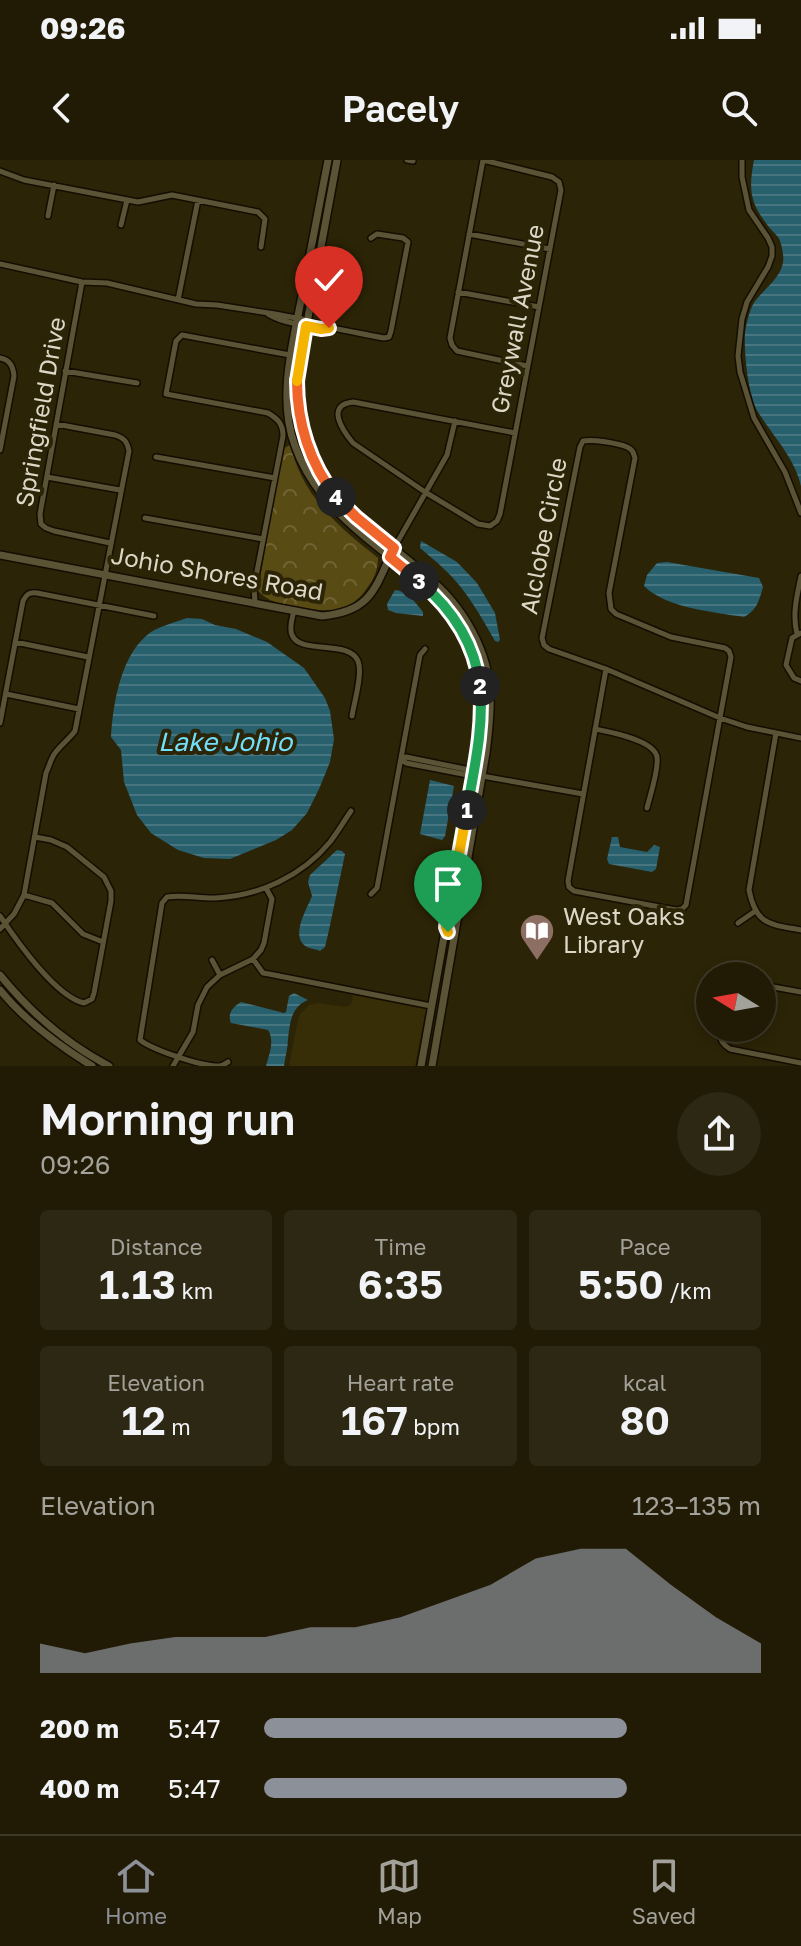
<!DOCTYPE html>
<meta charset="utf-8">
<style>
:root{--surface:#211b05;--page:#2d2813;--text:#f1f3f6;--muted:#a2a19a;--line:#3e3927;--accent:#8c9099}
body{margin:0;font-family:"Golos Text",sans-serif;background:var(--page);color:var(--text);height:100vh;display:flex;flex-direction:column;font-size:30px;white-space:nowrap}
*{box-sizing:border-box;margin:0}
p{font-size:26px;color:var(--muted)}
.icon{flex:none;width:44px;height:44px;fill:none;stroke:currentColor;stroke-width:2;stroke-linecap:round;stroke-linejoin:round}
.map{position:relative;height:906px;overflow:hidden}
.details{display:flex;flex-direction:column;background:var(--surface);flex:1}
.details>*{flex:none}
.needle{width:52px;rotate:281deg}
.fabs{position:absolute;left:696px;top:802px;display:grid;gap:16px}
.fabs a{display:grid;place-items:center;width:80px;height:80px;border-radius:50%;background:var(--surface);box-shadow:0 4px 12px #0003,0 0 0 2px var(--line);font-size:40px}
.pin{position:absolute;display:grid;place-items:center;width:68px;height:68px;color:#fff;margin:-82px -34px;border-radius:50% 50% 50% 0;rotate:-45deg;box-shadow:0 0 8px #0007}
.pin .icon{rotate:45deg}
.km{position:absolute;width:40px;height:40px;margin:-20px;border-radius:50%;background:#222;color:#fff;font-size:22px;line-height:40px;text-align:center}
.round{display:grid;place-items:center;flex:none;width:84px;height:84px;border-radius:42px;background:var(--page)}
.overview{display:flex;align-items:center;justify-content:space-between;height:136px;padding:0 40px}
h1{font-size:44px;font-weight:600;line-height:60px}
.metrics{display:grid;grid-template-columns:repeat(3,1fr);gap:12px;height:136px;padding:8px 40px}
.metrics div{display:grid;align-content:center;border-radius:8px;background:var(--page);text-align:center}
.metrics b{font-size:40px;font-weight:600}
.metrics small{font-size:22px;font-weight:400}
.metrics p{font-size:22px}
.chart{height:224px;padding:16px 40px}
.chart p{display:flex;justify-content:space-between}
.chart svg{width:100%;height:144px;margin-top:8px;fill:var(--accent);opacity:.7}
ul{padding:0 40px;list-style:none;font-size:26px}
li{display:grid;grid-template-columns:128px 96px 1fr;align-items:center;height:60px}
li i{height:20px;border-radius:10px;background:var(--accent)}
.status{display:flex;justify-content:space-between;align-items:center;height:56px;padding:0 40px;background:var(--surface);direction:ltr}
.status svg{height:22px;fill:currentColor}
header{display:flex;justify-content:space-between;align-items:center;height:104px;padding:0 40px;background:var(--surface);font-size:36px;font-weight:600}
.tab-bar{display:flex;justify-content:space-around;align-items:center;height:112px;border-top:2px solid var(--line);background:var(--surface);font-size:22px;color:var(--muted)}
.tab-bar a{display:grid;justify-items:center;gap:4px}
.tab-bar .current{color:var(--accent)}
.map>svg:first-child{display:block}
.built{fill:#372d06}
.forest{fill:url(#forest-crowns)}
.water{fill:url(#water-rules)}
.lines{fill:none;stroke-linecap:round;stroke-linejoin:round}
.street-casing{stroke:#140d00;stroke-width:8}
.secondary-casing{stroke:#140d00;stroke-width:10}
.street{stroke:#5b5336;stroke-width:5}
.secondary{stroke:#5b5336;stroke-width:7}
.split-1-casing{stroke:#fff;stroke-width:16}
.split-2-casing{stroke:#fff;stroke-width:16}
.split-3-casing{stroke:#fff;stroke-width:16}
.split-4-casing{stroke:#fff;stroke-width:16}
.split-5-casing{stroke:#fff;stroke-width:16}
.split-6-casing{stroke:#fff;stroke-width:16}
.split-1{stroke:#f5b400;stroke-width:10}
.split-2{stroke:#22a559;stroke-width:10}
.split-3{stroke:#22a559;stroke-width:10}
.split-4{stroke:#f0652b;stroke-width:10}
.split-5{stroke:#f0652b;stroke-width:10}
.split-6{stroke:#f5b400;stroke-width:10}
.labels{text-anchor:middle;stroke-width:8;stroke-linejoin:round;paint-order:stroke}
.street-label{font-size:24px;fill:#dcd7c7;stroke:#2c2407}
.poi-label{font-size:24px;fill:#dcd7c7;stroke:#2c2407;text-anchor:start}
.water-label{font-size:26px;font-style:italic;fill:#72dffa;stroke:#2c2407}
</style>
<div class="status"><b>09:26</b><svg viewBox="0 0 49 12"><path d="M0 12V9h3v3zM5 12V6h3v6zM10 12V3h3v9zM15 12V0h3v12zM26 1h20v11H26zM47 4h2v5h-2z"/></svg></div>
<header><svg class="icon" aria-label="back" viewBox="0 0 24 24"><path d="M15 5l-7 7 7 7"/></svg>Pacely<svg class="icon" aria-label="search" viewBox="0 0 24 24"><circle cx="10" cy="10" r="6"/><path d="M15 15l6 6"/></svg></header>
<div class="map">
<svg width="801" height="906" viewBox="0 0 801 906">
<defs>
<pattern id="forest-crowns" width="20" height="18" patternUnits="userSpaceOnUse" patternTransform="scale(2)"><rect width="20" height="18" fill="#594b14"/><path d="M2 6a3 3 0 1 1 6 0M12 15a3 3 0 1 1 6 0" fill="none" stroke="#706435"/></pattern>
<pattern id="water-rules" width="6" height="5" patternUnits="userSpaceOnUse" patternTransform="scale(2)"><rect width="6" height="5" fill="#28606e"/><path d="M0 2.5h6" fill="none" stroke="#477681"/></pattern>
</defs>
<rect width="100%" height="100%" fill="#2c2407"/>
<path class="built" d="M352 835 426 849 415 906H289L298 859 301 853 309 845 318 843 346 847 350 845 353 840Z"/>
<path class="forest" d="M290 285C293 295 296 305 301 315 318 350 348 374 378 398 378 410 374 419 367 428 349 455 327 452 298 447 280 443 272 444 258 431L282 289Z"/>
<path class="water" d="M754 0H801V326C795 298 773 276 758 252 748 235 744 194 745 174 746 164 750 147 756 140 767 126 786 114 783 94 780 72 776 78 766 63 749 41 749 27 754 0Z
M421 381 457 402 477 423 495 453 500 480 498 482 495 481C480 455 466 429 444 409 436 401 428 395 420 388Z
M667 402 759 418 763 427C759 441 757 450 744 457 714 452 666 448 644 426L647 415 657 403Z
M395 430C407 431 416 443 423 452V456L396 453 388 450 387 444Z
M187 458 202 459 215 465 236 469 267 482 304 508 325 538 330 551 334 579 330 602 319 629 307 653 292 670 276 680 230 699 204 698 178 690 151 673 137 655 124 622 121 590 111 577C113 543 121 493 151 472 161 466 176 462 187 458Z
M430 620 454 626 445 676 442 680 420 674Z
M612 677H618L620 687 647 692 654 685 660 687 656 709 652 712 609 704 607 699Z
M337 690 342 691 345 694 329 770 325 787 320 791C316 789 311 789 307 787 289 777 307 749 312 736L308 722 310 715Z
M294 833 308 840C291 847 290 862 288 879 288 888 285 897 284 906H266C269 895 275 881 268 870L231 863C227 853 233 847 241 842L284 853 286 852 289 836Z"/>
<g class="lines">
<defs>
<path id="street" d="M407 0 413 1
M483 0 552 17 559 22 561 30 500 354 497 361 490 366 478 364 425 332 353 283C343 271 325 245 353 242L515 273
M483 0 450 178 452 185 457 191 527 206
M742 0V17L749 50 768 78 772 87V96L768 107 747 142 742 159 738 196 740 212 754 258 785 312 801 353
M0 11 24 20 138 42 172 35 258 52 265 59 261 87
M48 56 54 25
M121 65 127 40
M469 74 550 89
M0 104 82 122 107 123 196 144 217 145 275 154 307 160 329 168
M82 122 40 354 41 364 46 368 54 371 110 383
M458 132 539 147
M178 140 198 40
M268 154C286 165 312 166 332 168 349 171 367 175 384 178L389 177 391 171 408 82 403 78 377 74 371 78
M0 198C10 200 13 206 14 216L0 290
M65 211 137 223
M156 297 275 318
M47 317 120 330
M145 358 263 379
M394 388 447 295 455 261
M255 442 254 427 283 276C283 264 278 259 268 253L166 234 176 181 182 175 290 195
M294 451C292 458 289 468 292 475 300 495 349 479 358 501 363 513 354 543 352 556
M801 473 792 478 786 505 794 518 801 521
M797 474C792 454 797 436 801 416
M15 482 88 497
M606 509 568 721 569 727 574 731 676 750 682 749 686 745 731 497 729 491 725 488 671 477 616 454 611 449 609 433 635 298C633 292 633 290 627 287 617 283 593 279 583 281L580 287 542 478 544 485 549 489 606 509 720 558 747 567 801 578
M6 534 79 549
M0 563 23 441C27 434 29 432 37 433L154 456
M595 569C610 572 654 580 657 597 659 610 650 635 647 648
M776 573 749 730C756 765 769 764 801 770
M401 598 406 597 465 609 472 614
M402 599 406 603 473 616
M482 616 583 634
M371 734 377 728 420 495 425 489
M24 735 52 743 83 774 103 782
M0 756C16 780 56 837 84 843L92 839 94 833 111 741V731L104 717 67 687 51 680 35 677
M738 763 754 752
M0 769 14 754 24 735 46 613C49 607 51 598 55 593 61 585 69 579 75 571L129 291C127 281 124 278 115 275L56 264
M253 799 263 813 269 814 431 846
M212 800 220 815
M762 825 801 832
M720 868C718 878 722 884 730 889L801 903
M228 902C223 905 222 906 216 906 198 905 153 890 140 880L162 743 167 737C183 734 200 739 216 738 259 736 302 716 330 682 337 673 344 661 351 651
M173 906 193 872 198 845 207 827 220 815 253 799 261 790 264 783 272 739 266 728"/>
<path id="secondary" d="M328 0C320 42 312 83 304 125 295 176 276 235 295 286 308 323 334 351 364 376 423 425 482 462 481 548 481 570 477 592 473 614L421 906
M337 0 296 223C299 268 311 314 344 346 396 399 456 419 483 496 494 527 490 561 486 593L432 906
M0 395 322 456C368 452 374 432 391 394
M0 815C30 852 67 884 109 906
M0 830C25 861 58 885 92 906"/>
</defs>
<use href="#street" class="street-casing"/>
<use href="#secondary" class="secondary-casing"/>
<use href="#street" class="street"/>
<use href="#secondary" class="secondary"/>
</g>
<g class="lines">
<defs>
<path id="split-1" d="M448 772 446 767 467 650"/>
<path id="split-2" d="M467 650C474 609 484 568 480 526"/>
<path id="split-3" d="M419 421C451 448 475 483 480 526"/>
<path id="split-4" d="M336 337 356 357 394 388 390 397 419 421"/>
<path id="split-5" d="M297 221C297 263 310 304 336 337"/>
<path id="split-6" d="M297 221 306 166 321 169 329 168"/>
</defs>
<use href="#split-1" class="split-1-casing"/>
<use href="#split-2" class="split-2-casing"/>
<use href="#split-3" class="split-3-casing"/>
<use href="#split-4" class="split-4-casing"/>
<use href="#split-5" class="split-5-casing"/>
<use href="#split-6" class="split-6-casing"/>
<use href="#split-1" class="split-1"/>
<use href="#split-2" class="split-2"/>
<use href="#split-3" class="split-3"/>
<use href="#split-4" class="split-4"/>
<use href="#split-5" class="split-5"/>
<use href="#split-6" class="split-6"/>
</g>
<defs>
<symbol id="library-pin" viewBox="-11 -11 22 30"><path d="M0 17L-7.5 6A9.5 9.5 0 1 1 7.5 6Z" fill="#8d6e63" stroke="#2c2407"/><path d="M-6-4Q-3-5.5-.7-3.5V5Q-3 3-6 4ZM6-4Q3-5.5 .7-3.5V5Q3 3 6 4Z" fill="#fff"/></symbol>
</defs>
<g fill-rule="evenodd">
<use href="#library-pin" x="517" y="751" width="40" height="54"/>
</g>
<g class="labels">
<g class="street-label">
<text transform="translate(518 159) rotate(-79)" y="8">Greywall Avenue</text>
<text transform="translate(41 252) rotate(-80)" y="8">Springfield Drive</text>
<text transform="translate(544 376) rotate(-79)" y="8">Alclobe Circle</text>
<text transform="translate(217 414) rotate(10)" y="8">Johio Shores Road</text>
</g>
<g class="poi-label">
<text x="563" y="765">West Oaks<tspan x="563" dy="28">Library</tspan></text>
</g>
<g class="water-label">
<text x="225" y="591">Lake Johio</text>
</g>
</g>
</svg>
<div class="fabs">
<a><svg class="needle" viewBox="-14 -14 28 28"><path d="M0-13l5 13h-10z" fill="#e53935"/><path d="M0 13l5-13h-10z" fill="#a2a19a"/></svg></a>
</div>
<div class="pin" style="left:448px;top:772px;background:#1e9e55"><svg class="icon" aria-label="arrive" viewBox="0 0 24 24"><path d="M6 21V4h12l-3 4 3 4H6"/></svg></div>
<div class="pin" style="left:329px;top:168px;background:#d93025"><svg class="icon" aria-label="check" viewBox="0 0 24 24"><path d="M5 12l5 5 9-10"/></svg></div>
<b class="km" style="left:467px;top:650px">1</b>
<b class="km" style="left:480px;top:526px">2</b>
<b class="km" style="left:419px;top:421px">3</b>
<b class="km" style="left:336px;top:337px">4</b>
</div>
<section class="details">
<div class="overview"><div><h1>Morning run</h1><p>09:26</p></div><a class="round"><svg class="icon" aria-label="share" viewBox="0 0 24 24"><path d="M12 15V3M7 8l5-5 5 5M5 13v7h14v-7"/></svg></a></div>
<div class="metrics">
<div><p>Distance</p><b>1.13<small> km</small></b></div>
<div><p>Time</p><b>6:35</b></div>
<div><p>Pace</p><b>5:50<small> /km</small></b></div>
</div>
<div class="metrics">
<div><p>Elevation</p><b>12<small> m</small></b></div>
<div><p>Heart rate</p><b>167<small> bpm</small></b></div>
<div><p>kcal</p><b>80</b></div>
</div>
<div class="chart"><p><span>Elevation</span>123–135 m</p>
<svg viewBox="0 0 160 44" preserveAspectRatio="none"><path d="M0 44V35L10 38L20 35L30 33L40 33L50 33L60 30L70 30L80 27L90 22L100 17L110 9L120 6L130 6L140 17L150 27L160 35V44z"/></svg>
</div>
<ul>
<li><b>200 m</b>5:47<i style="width:73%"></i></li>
<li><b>400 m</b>5:47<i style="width:73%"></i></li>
</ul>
</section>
<nav class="tab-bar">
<a class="current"><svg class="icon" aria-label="home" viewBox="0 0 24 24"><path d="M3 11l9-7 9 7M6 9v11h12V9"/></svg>Home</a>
<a><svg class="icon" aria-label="map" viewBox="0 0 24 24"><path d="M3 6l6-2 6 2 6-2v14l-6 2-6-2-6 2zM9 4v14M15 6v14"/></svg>Map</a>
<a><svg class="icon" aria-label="saved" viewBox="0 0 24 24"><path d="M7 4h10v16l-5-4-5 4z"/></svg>Saved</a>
</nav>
